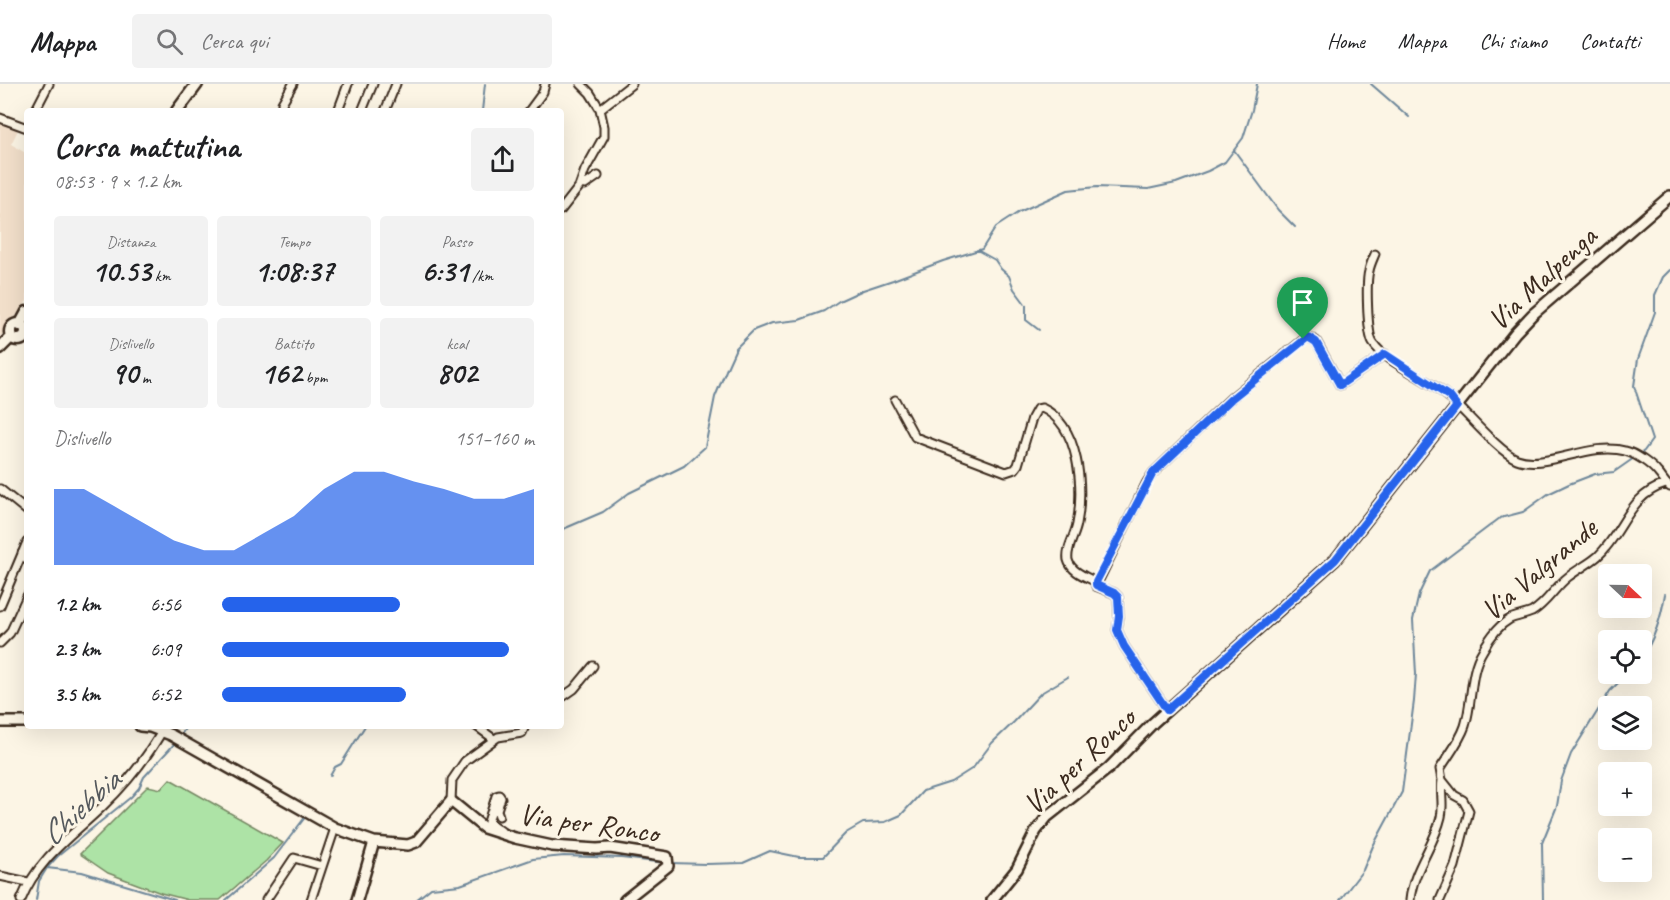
<!DOCTYPE html>
<html lang="it">
<meta charset="utf-8">
<style>
:root{--surface:#fff;--page:#f2f2f2;--text:#202124;--muted:#757577;--line:#e0e0e0;--accent:#2563eb}
body{margin:0;font-family:Caveat,sans-serif;background:var(--page);color:var(--text);height:100vh;display:flex;flex-direction:column;font-size:22px;white-space:nowrap}
*{box-sizing:border-box;margin:0}
p{font-size:20px;color:var(--muted)}
.icon{flex:none;width:33px;height:33px;fill:none;stroke:currentColor;stroke-width:2;stroke-linecap:round;stroke-linejoin:round}
.map{position:relative;flex:1;overflow:hidden}
.drawer{position:absolute;left:24px;top:24px;width:540px;height:621px;display:flex;flex-direction:column;background:var(--surface);border-radius:6px;box-shadow:0 6px 24px #0002}
.drawer>*{flex:none}
.needle{width:39px;rotate:112deg}
.controls{position:absolute;left:1598px;top:480px;display:grid;gap:12px}
.controls a{display:grid;place-items:center;width:54px;height:54px;border-radius:6px;background:var(--surface);box-shadow:0 6px 24px #0002;font-size:30px}
.pin{position:absolute;display:grid;place-items:center;width:51px;height:51px;color:#fff;margin:-62px -26px;border-radius:50% 50% 50% 0;rotate:-45deg;box-shadow:0 0 6px #0007}
.pin .icon{rotate:45deg}
.round{display:grid;place-items:center;flex:none;width:63px;height:63px;border-radius:6px;background:var(--page)}
.headline{display:flex;align-items:center;justify-content:space-between;height:102px;padding:0 30px}
h1{font-size:33px;font-weight:700;line-height:45px}
.stats{display:grid;grid-template-columns:repeat(3,1fr);gap:9px;height:102px;padding:6px 30px}
.stats div{display:grid;align-content:center;border-radius:6px;background:var(--page);text-align:center}
.stats b{font-size:30px;font-weight:700}
.stats small{font-size:16px;font-weight:400}
.stats p{font-size:16px}
.chart{height:168px;padding:12px 30px}
.chart p{display:flex;justify-content:space-between}
.chart svg{width:100%;height:108px;margin-top:6px;fill:var(--accent);opacity:.7}
ul{padding:0 30px;list-style:none;font-size:20px}
li{display:grid;grid-template-columns:96px 72px 1fr;align-items:center;height:45px}
li i{height:15px;border-radius:8px;background:var(--accent)}
header{display:flex;align-items:center;gap:36px;box-sizing:border-box;height:84px;padding:0 30px;background:var(--surface);border-bottom:2px solid var(--line)}
header strong{font-size:28px}
nav{display:flex;gap:33px;margin-inline-start:auto;font-size:21px}
.search{width:420px;height:54px;background:var(--page);display:flex;align-items:center;gap:15px;box-sizing:border-box;padding:0 21px;border-radius:6px;color:var(--muted);font-size:22px}
.map>svg:first-child{display:block}
.built{fill:#f2dfca}
.green{fill:#ade3a6;stroke:#748662;stroke-width:1.5}
.lines{fill:none;stroke-linecap:round;stroke-linejoin:round}
.stream{stroke:#6e879a;stroke-width:2}
.minor-casing{stroke:#3b2a1e;stroke-width:11}
.tertiary-casing{stroke:#3b2a1e;stroke-width:14}
.secondary-casing{stroke:#3b2a1e;stroke-width:15}
.minor{stroke:#fcf5e5;stroke-width:7}
.tertiary{stroke:#fcf5e5;stroke-width:9}
.secondary{stroke:#fcf5e5;stroke-width:10}
.route-casing{stroke:#fff;stroke-width:12}
.route{stroke:#2563eb;stroke-width:8}
.labels{text-anchor:middle;stroke-width:6;stroke-linejoin:round;paint-order:stroke}
.street-label{font-size:30px;fill:#3b2a1e;stroke:#fcf5e5}
.water-label{font-size:32px;font-style:italic;fill:#54585c;stroke:#fcf5e5}
</style>
<header>
<strong>Mappa</strong>
<div class="search"><svg class="icon" aria-label="search" viewBox="0 0 24 24"><circle cx="10" cy="10" r="6"/><path d="M15 15l6 6"/></svg>Cerca qui</div>
<nav><a>Home</a><a>Mappa</a><a>Chi siamo</a><a>Contatti</a></nav>
</header>
<div class="map">
<svg width="1670" height="816" viewBox="0 0 1670 816">
<rect width="100%" height="100%" fill="#fcf5e5"/>
<filter id="ink" filterUnits="userSpaceOnUse"><feTurbulence type="fractalNoise" baseFrequency=".0167" numOctaves="2"/><feDisplacementMap in="SourceGraphic" scale="12" xChannelSelector="R" yChannelSelector="G"/><feConvolveMatrix kernelMatrix="1 2 1 2 8 2 1 2 1" color-interpolation-filters="sRGB"/></filter>
<g filter="url(#ink)">
<path class="built" d="M0 38 18 46 11 60 27 70V217L0 253Z"/>
<path class="green" d="M170 695 283 759 266 777 220 816H188L161 809 108 789 80 770 148 702 161 705Z"/>
<g class="lines">
<path class="stream" d="M1371 0 1409 33
M482 27 485 0
M1234 66 1278 126 1295 143
M977 166 995 176 1001 185 1009 192 1014 205 1026 221V236L1039 246
M561 446 603 428 629 409 684 382 705 363 715 313 727 284 736 264 754 246 772 239 799 236 824 227 839 217 863 206 893 196 943 177 982 165 996 143 1019 128 1068 106 1097 103 1148 105 1176 99 1208 87 1225 78 1243 54 1252 26 1257 0
M1641 575C1655 554 1661 534 1665 510
M180 652 187 642
M330 692 335 683 341 680 365 642
M671 779 706 780 743 779 770 767 799 773H823L846 749 863 739 885 738 901 731 923 707 951 698 973 684 992 659 1014 638 1041 609 1068 593
M47 784 82 788 175 816
M36 816 39 797 47 784 58 772 131 713 139 704 144 693 177 657
M226 816 274 774 306 732
M416 816 431 804 460 801 533 775 564 772 621 774 666 779
M1340 816 1363 786 1373 762 1402 708 1414 617 1416 590 1413 536 1419 510 1430 487 1500 434 1523 428 1548 410 1569 400 1595 390 1614 388 1644 367 1652 356 1634 302 1638 275 1655 228V211L1663 193 1670 186
M1543 816 1542 759 1557 722 1561 697 1571 670 1610 607 1627 590"/>
<defs>
<path id="minor" d="M600 25 632 0
M35 27 49 0
M283 27 282 19 293 0
M338 27 348 0
M362 27 373 0
M385 27 396 0
M529 27 543 8 545 0
M0 34 27 44
M581 100 585 101 598 92
M561 126 579 103 585 86 604 52V43L600 25 590 9 581 0
M1375 170C1373 175 1370 181 1369 187 1366 197 1367 250 1373 259 1386 279 1431 296 1450 314 1466 328 1499 368 1517 375 1546 386 1591 357 1625 367 1635 369 1652 381 1658 389 1663 394 1664 399 1670 403
M25 253 27 254
M895 316 915 353 1006 388 1015 385 1018 381 1032 334 1037 325 1042 324C1080 341 1084 405 1077 440 1075 452 1066 464 1068 476 1071 488 1087 493 1096 498
M0 405 27 427
M22 469 27 476
M0 522 27 458
M0 559 10 549 27 512
M561 614 574 605 593 582
M1167 626 1124 562 1117 546 1119 533 1118 513 1114 509 1096 502 1147 398 1153 389 1231 314 1303 256 1308 253 1316 257 1340 301 1385 270
M476 642 494 655
M451 717 452 696 465 677 498 653 522 649 525 642
M499 732 497 726 501 714 499 711 496 712 488 738 501 747
M0 792 28 798
M21 816C38 774 71 753 103 722 127 699 149 671 165 642
M266 816 294 774 322 782
M311 816 335 744
M1410 816C1413 785 1434 763 1441 733 1444 721 1440 709 1442 696
M1440 816 1455 782 1469 727 1463 716 1454 711 1442 696 1440 685C1448 672 1460 657 1465 642 1473 617 1469 588 1483 566 1489 555 1499 541 1510 535 1517 532 1525 531 1532 528 1547 519 1555 503 1568 493 1578 485 1589 480 1598 472 1624 448 1628 411 1666 400"/>
<path id="tertiary" d="M0 638H27
M140 642 150 643 171 651 335 744 374 758 408 761 416 758 451 717 484 744 515 754 552 762 597 765 610 764 667 773 668 782 625 816
M357 816 374 758
M992 816 1017 785 1036 747 1047 733 1109 684 1153 639 1335 476 1515 249 1532 231 1670 112"/>
<path id="secondary" d="M177 27 197 0
M10 248a8 8 0 1 1 16 0a8 8 0 1 1-16 0Z
M20 241 27 228
M0 264 12 252"/>
</defs>
<use href="#minor" class="minor-casing"/>
<use href="#tertiary" class="tertiary-casing"/>
<use href="#secondary" class="secondary-casing"/>
<use href="#minor" class="minor"/>
<use href="#tertiary" class="tertiary"/>
<use href="#secondary" class="secondary"/>
</g>
</g>
<g class="lines" filter="url(#ink)">
<defs>
<path id="route" d="M1308 253 1316 258 1340 301 1385 270 1450 313 1457 322 1335 476 1167 626 1124 562 1117 546 1119 532 1118 513 1114 509 1096 501V498L1153 389 1231 315Z"/>
</defs>
<use href="#route" class="route-casing"/>
<use href="#route" class="route"/>
</g>
<g class="labels">
<g class="street-label">
<text transform="translate(1542 194) rotate(-43)" y="10">Via Malpenga</text>
<text transform="translate(1539 485) rotate(-40)" y="10">Via Valgrande</text>
<text transform="translate(1079 677) rotate(-43)" y="10">Via per Ronco</text>
<text transform="translate(589 739) rotate(8)" y="10">Via per Ronco</text>
</g>
<g class="water-label">
<text transform="translate(80 723) rotate(-42)" y="11">Chiebbia</text>
</g>
</g>
</svg>
<div class="controls">
<a><svg class="needle" viewBox="-14 -14 28 28"><path d="M0-13l5 13h-10z" fill="#e53935"/><path d="M0 13l5-13h-10z" fill="#757577"/></svg></a>
<a><svg class="icon" aria-label="locate" viewBox="0 0 24 24"><circle cx="12" cy="12" r="6"/><path d="M12 2v4M12 18v4M2 12h4M18 12h4"/></svg></a>
<a><svg class="icon" aria-label="layers" viewBox="0 0 24 24"><path d="M12 4l9 5-9 5-9-5zM3 14l9 5 9-5"/></svg></a>
<a>+</a>
<a>−</a>
</div>
<div class="pin" style="left:1303px;top:255px;background:#1e9e55"><svg class="icon" aria-label="arrive" viewBox="0 0 24 24"><path d="M6 21V4h12l-3 4 3 4H6"/></svg></div>
<section class="drawer">
<div class="headline"><div><h1>Corsa mattutina</h1><p>08:53 · 9 × 1.2 km</p></div><a class="round"><svg class="icon" aria-label="share" viewBox="0 0 24 24"><path d="M12 15V3M7 8l5-5 5 5M5 13v7h14v-7"/></svg></a></div>
<div class="stats">
<div><p>Distanza</p><b>10.53<small> km</small></b></div>
<div><p>Tempo</p><b>1:08:37</b></div>
<div><p>Passo</p><b>6:31<small> /km</small></b></div>
</div>
<div class="stats">
<div><p>Dislivello</p><b>90<small> m</small></b></div>
<div><p>Battito</p><b>162<small> bpm</small></b></div>
<div><p>kcal</p><b>802</b></div>
</div>
<div class="chart"><p><span>Dislivello</span>151–160 m</p>
<svg viewBox="0 0 160 44" preserveAspectRatio="none"><path d="M0 44V13L10 13L20 20L30 27L40 34L50 38L60 38L70 31L80 24L90 13L100 6L110 6L120 10L130 13L140 17L150 17L160 13V44z"/></svg>
</div>
<ul>
<li><b>1.2 km</b>6:56<i style="width:57%"></i></li>
<li><b>2.3 km</b>6:09<i style="width:92%"></i></li>
<li><b>3.5 km</b>6:52<i style="width:59%"></i></li>
</ul>
</section>
</div>
